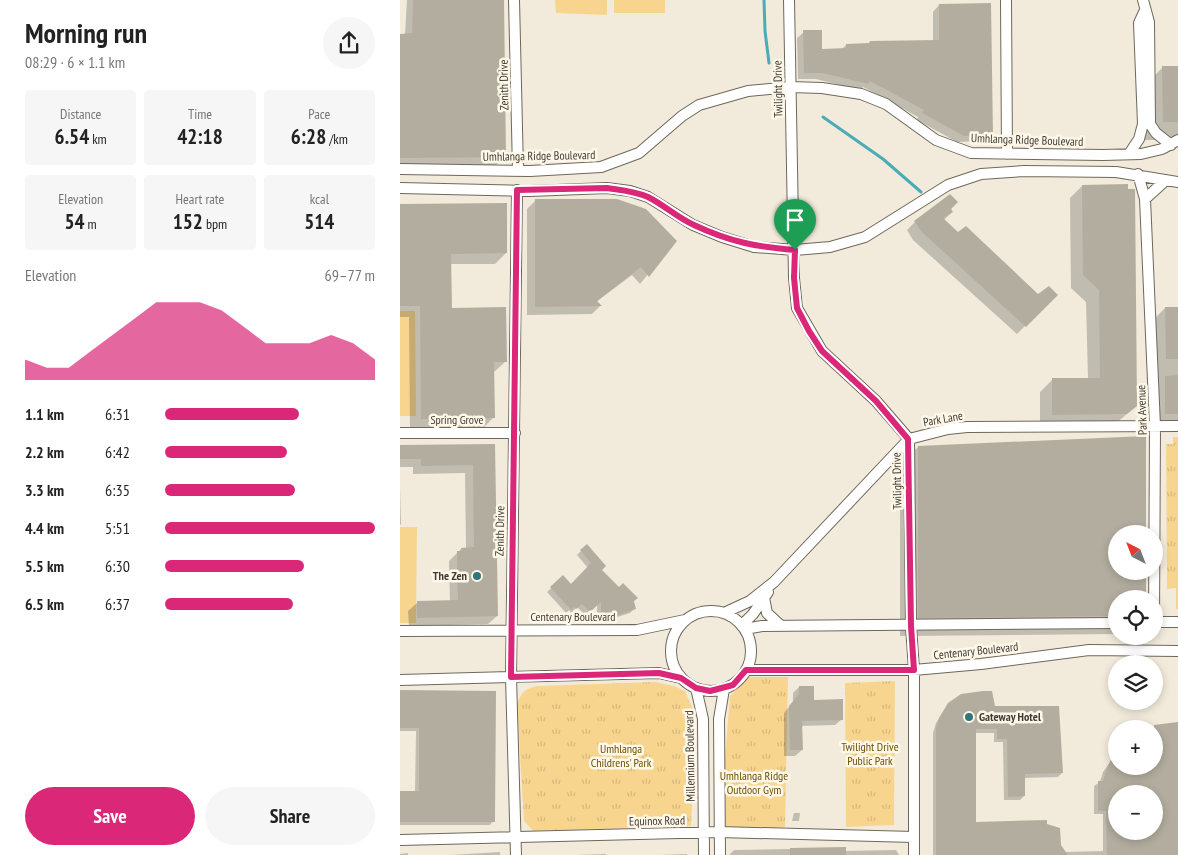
<!DOCTYPE html>
<meta charset="utf-8">
<style>
:root{--surface:#fff;--page:#f6f6f6;--text:#222;--muted:#767676;--accent:#db2777}
body{margin:0;font-family:"PT Sans Narrow",sans-serif;background:var(--page);color:var(--text);height:100vh;display:flex;flex-direction:column;font-size:19px;white-space:nowrap}
*{box-sizing:border-box;margin:0}
p{font-size:16px;color:var(--muted)}
.icon{flex:none;width:28px;height:28px;fill:none;stroke:currentColor;stroke-width:2;stroke-linecap:round;stroke-linejoin:round}
.map{position:relative;flex:1;overflow:hidden}
.panel{display:flex;flex-direction:column;background:var(--surface);width:400px}
.panel>*{flex:none}
.needle{width:32px;rotate:318deg}
.tools{position:absolute;left:708px;top:525px;display:grid;gap:10px}
.tools a{display:grid;place-items:center;width:55px;height:55px;border-radius:50%;background:var(--surface);box-shadow:0 2px 8px #0003;font-size:25px}
.pin{position:absolute;display:grid;place-items:center;width:42px;height:42px;color:#fff;margin:-51px -21px;border-radius:50% 50% 50% 0;rotate:-45deg;box-shadow:0 0 5px #0007}
.pin .icon{rotate:45deg}
.round{display:grid;place-items:center;flex:none;width:52px;height:52px;border-radius:26px;background:var(--page)}
.headline{display:flex;align-items:center;justify-content:space-between;height:85px;padding:0 25px}
h1{font-size:28px;font-weight:600;line-height:38px}
.stats{display:grid;grid-template-columns:repeat(3,1fr);gap:8px;height:85px;padding:5px 25px}
.stats div{display:grid;align-content:center;border-radius:5px;background:var(--page);text-align:center}
.stats b{font-size:21px;font-weight:600}
.stats small{font-size:14px;font-weight:400}
.stats p{font-size:14px}
.chart{height:140px;padding:10px 25px}
.chart p{display:flex;justify-content:space-between}
.chart svg{width:100%;height:90px;margin-top:5px;fill:var(--accent);opacity:.7}
.action{display:flex;gap:10px;margin-top:auto;padding:10px 25px}
.action a{flex:1;height:58px;border-radius:30px;background:var(--accent);color:#fff;font-size:20px;font-weight:600;line-height:58px;text-align:center}
.action a+a{background:var(--page);color:var(--text)}
ul{padding:0 25px;list-style:none;font-size:16px}
li{display:grid;grid-template-columns:80px 60px 1fr;align-items:center;height:38px}
li i{height:12px;border-radius:6px;background:var(--accent)}
main{display:flex;flex:1;min-height:0}
.map>svg:first-child{display:block}
.grass{fill:#f7d58e}
.park{fill:url(#park-tufts)}
.shadow{fill:#0003;fill-rule:evenodd}
.lines{fill:none;stroke-linecap:round;stroke-linejoin:round}
.stream{stroke:#4bacb8;stroke-width:3}
.building{fill:#b3ad9f;fill-rule:evenodd}
.minor-casing{stroke:#6e685b;stroke-width:12}
.minor{stroke:#fff;stroke-width:10}
.route-casing{stroke:#fff;stroke-width:10}
.route{stroke:#db2777;stroke-width:6}
.poi-dot{fill:#2e7680;stroke:#fff8e9;stroke-width:2}
.labels{text-anchor:middle;stroke-width:5;stroke-linejoin:round;paint-order:stroke}
.street-label{font-size:12px;fill:#3e3b35;stroke:#fff8e9}
.poi-label{font-size:12px;font-weight:bold;fill:#3e3b35;stroke:#fff8e9;text-anchor:end}
.park-label{font-size:12px;fill:#6c5104;stroke:#fff8e9}
</style>
<main>
<section class="panel">
<div class="headline"><div><h1>Morning run</h1><p>08:29 · 6 × 1.1 km</p></div><a class="round"><svg class="icon" aria-label="share" viewBox="0 0 24 24"><path d="M12 15V3M7 8l5-5 5 5M5 13v7h14v-7"/></svg></a></div>
<div class="stats">
<div><p>Distance</p><b>6.54<small> km</small></b></div>
<div><p>Time</p><b>42:18</b></div>
<div><p>Pace</p><b>6:28<small> /km</small></b></div>
</div>
<div class="stats">
<div><p>Elevation</p><b>54<small> m</small></b></div>
<div><p>Heart rate</p><b>152<small> bpm</small></b></div>
<div><p>kcal</p><b>514</b></div>
</div>
<div class="chart"><p><span>Elevation</span>69–77 m</p>
<svg viewBox="0 0 160 44" preserveAspectRatio="none"><path d="M0 44V34L10 38L20 38L30 30L40 22L50 14L60 6L70 6L80 6L90 10L100 18L110 26L120 26L130 26L140 22L150 26L160 34V44z"/></svg>
</div>
<ul>
<li><b>1.1 km</b>6:31<i style="width:64%"></i></li>
<li><b>2.2 km</b>6:42<i style="width:58%"></i></li>
<li><b>3.3 km</b>6:35<i style="width:62%"></i></li>
<li><b>4.4 km</b>5:51<i style="width:100%"></i></li>
<li><b>5.5 km</b>6:30<i style="width:66%"></i></li>
<li><b>6.5 km</b>6:37<i style="width:61%"></i></li>
</ul>
<div class="action"><a>Save</a><a>Share</a></div>
</section>
<div class="map">
<svg width="778" height="855" viewBox="0 0 778 855">
<defs>
<pattern id="park-tufts" width="24" height="20" patternUnits="userSpaceOnUse" patternTransform="scale(1.25)"><rect width="24" height="20" fill="#f7d58e"/><path d="M3 7l-1-3M5 7V3M7 7l1-3M15 17l-1-3M17 17v-4M19 17l1-3" fill="none" stroke="#d5b87b"/></pattern>
</defs>
<rect width="100%" height="100%" fill="#f2ebdc"/>
<path class="grass" d="M155 0H207V15L156 13Z
M214 0H265V13H214Z
M0 311H15L16 416H0Z
M0 527H17L16 623H0Z"/>
<path class="park" d="M773 437H778V609H776V588L767 589V579L766 444H773Z
M347 677H388L385 827 319 832 330 696Z
M495 681 494 825 446 827 445 683Z
M255 682 274 686 285 691 296 716 291 826 133 831 124 821 117 705C121 692 125 689 137 686Z"/>
<path class="shadow" d="M7 0H103L105 157 96 165 0 166V35H5Z
M539 5 592 135 585 141 557 142 517 120 518 117 463 87 460 90 416 79H398L397 38 404 32 421 50H441L446 45 533 41V12Z
M763 67H778V140H745L744 86Z
M682 186 727 190 736 406 713 426 640 427V392L652 380 688 379 686 302 671 288 670 198Z
M136 200 275 241 240 284 232 275 196 302 200 306 192 314 127 315V209Z
M0 206 106 253 95 264H50L51 309 105 362 93 373V418L82 429 10 430 9 317H0Z
M552 212 544 220 558 234 638 296 656 295 617 334 513 240 507 230 515 222Z
M765 308H778V428L751 429 750 323Z
M94 445 97 616 88 624 9 626 8 611 17 603 50 602 49 561 61 549H66L65 473 13 474V467H0V446Z
M518 447 716 534V634L500 636V465Z
M0 486 1 524 0 525Z
M181 551 232 601 234 609 230 613 211 619 197 620V604L185 615 177 607 171 613 169 610 166 613 147 592 163 577 171 585 188 568 177 555Z
M399 687 413 701 442 719 435 725 401 726 402 750 395 756H384V713L393 702V693Z
M0 692 93 821 90 825H0V792H15L16 731H0Z
M549 704 594 708 662 773 658 777 624 778V796L620 800H604L603 742H594V733H575V824L646 825 664 852 703 851V814H694V786L700 782 703 772 716 754V766H754V729H750L778 724V855H533V733L536 723ZM716 794H754V831H716Z
M394 813H400L399 821H392Z
M444 848V851L496 850 499 855H329L334 850Z
M100 852V855H51Z
M8 853V855H0V854Z
M206 854V855H176Z
M287 854V855H260Z"/>
<g class="lines">
<path class="stream" d="M364 0 365 31 369 63
M423 117 483 159 521 192"/>
</g>
<path class="building" d="M13 0H104L106 157 0 158V34L12 33Z
M591 3 593 136H564L522 113 524 110 470 81 468 84 423 73H404L403 30H422V49L446 48V44L469 43 470 41 539 40V4Z
M762 66H778V122H763Z
M728 184V189H735L737 406 727 414 652 415V378H700L699 290 683 275 682 185Z
M550 194 558 202 551 209 553 212 543 218 558 232 566 226 638 294 649 286 658 295 626 327 522 232 514 221Z
M135 199H217L246 209 277 241 249 277 241 267 197 301 202 306 135 307Z
M107 203V253L51 254 52 308 106 307 107 362H94L95 418 21 419 20 306H0V204Z
M765 307H778V359H766Z
M778 375V414H765V376Z
M746 436V534H716V571H746V599H716V616L518 618V446Z
M95 444 98 616 17 618V601L58 600 57 551H61V548L74 547 73 465 21 466V459H0V445Z
M187 544 206 566 202 570 219 587 223 583 238 598 234 601 236 609 216 616H201V602L190 612 182 604 176 609 174 607 171 610 150 587 163 575 171 584 191 563 180 550Z
M399 686H414V700L443 699V720L402 721 403 750H390L389 706 399 694Z
M0 690 96 691 95 822H0V791H19V728H0Z
M583 691H592L595 706H659L663 773 625 774V796L608 797 607 739H597V729H576V822L647 820V824L660 828 661 845 668 855H536V728L539 718 548 703 561 694Z
M778 722V855H707L706 811H698V781H703L707 767 716 751V766H754V725ZM716 794H754V831H716Z
M446 847V855H390V848Z"/>
<g class="lines">
<defs>
<path id="minor" d="M114 0 118 170
M389 0 394 278 397 308 422 351 476 401 509 439 511 626 514 670V855
M606 0 607 154
M743 0 749 22 750 124 756 133 771 145
M729 154 739 139 743 124 739 23 745 10
M0 169 130 171 201 167 239 153 282 116 299 105 348 91 390 87 422 88 461 94 486 104 536 140 571 153 703 155 741 154 762 149 778 140
M738 174 745 199 755 426 754 622
M0 188 130 191 207 188 230 191 248 197 293 225 322 237 354 247 395 250 430 247 465 237 548 185 581 174 624 171 716 172 778 182
M745 199 766 180
M0 433H115
M364 598 367 613 381 626
M271 651a40 40 0 1 1 80 0a40 40 0 1 1-80 0Z
M324 613 350 601 374 582 509 439 548 429 567 427 778 426
M754 622H778
M342 625 353 614 368 592
M345 629 362 626 716 623
M0 631 237 630 285 620
M346 670H514L581 664 689 650 778 651
M0 680 259 673 281 678
M296 688 303 719 304 855
M0 840 319 832 514 837
M116 855 111 677 117 190
M320 855 319 719 324 689"/>
</defs>
<use href="#minor" class="minor-casing"/>
<use href="#minor" class="minor"/>
</g>
<g class="lines">
<defs>
<path id="route" d="M207 188C221 190 235 191 248 197 264 205 278 218 294 225 330 242 357 247 395 250L394 278 397 308 409 331 422 351 476 401 508 439 511 626 514 670H346L333 685 310 691 296 688 281 678 259 673 111 677 117 190Z"/>
</defs>
<use href="#route" class="route-casing"/>
<use href="#route" class="route"/>
</g>
<g class="poi-dot">
<circle cx="77" cy="576" r="5"/>
<circle cx="569" cy="717" r="5"/>
</g>
<g class="labels">
<g class="street-label">
<text transform="translate(104 85) rotate(-91)" y="4">Zenith Drive</text>
<text transform="translate(378 89) rotate(-91)" y="4">Twilight Drive</text>
<text transform="translate(627 140) rotate(2)" y="4">Umhlanga Ridge Boulevard</text>
<text transform="translate(139 156) rotate(-1)" y="4">Umhlanga Ridge Boulevard</text>
<text transform="translate(742 410) rotate(-92)" y="4">Park Avenue</text>
<text transform="translate(543 419) rotate(-10)" y="4">Park Lane</text>
<text x="57" y="424">Spring Grove</text>
<text transform="translate(497 481) rotate(-91)" y="4">Twilight Drive</text>
<text transform="translate(100 531) rotate(-89)" y="4">Zenith Drive</text>
<text x="173" y="621">Centenary Boulevard</text>
<text transform="translate(576 651) rotate(-6)" y="4">Centenary Boulevard</text>
<text transform="translate(290 756) rotate(-91)" y="4">Millennium Boulevard</text>
<text transform="translate(257 821) rotate(-1)" y="4">Equinox Road</text>
</g>
<g class="poi-label">
<text x="67" y="580">The Zen</text>
<text x="579" y="721" text-anchor="start">Gateway Hotel</text>
</g>
<g class="park-label">
<text x="470" y="751">Twilight Drive<tspan x="470" dy="14">Public Park</tspan></text>
<text x="221" y="753">Umhlanga<tspan x="221" dy="14">Childrens' Park</tspan></text>
<text x="354" y="780">Umhlanga Ridge<tspan x="354" dy="14">Outdoor Gym</tspan></text>
</g>
</g>
</svg>
<div class="tools">
<a><svg class="needle" viewBox="-14 -14 28 28"><path d="M0-13l5 13h-10z" fill="#e53935"/><path d="M0 13l5-13h-10z" fill="#767676"/></svg></a>
<a><svg class="icon" aria-label="locate" viewBox="0 0 24 24"><circle cx="12" cy="12" r="6"/><path d="M12 2v4M12 18v4M2 12h4M18 12h4"/></svg></a>
<a><svg class="icon" aria-label="layers" viewBox="0 0 24 24"><path d="M12 4l9 5-9 5-9-5zM3 14l9 5 9-5"/></svg></a>
<a>+</a>
<a>−</a>
</div>
<div class="pin" style="left:395px;top:250px;background:#1e9e55"><svg class="icon" aria-label="arrive" viewBox="0 0 24 24"><path d="M6 21V4h12l-3 4 3 4H6"/></svg></div>
</div>
</main>
